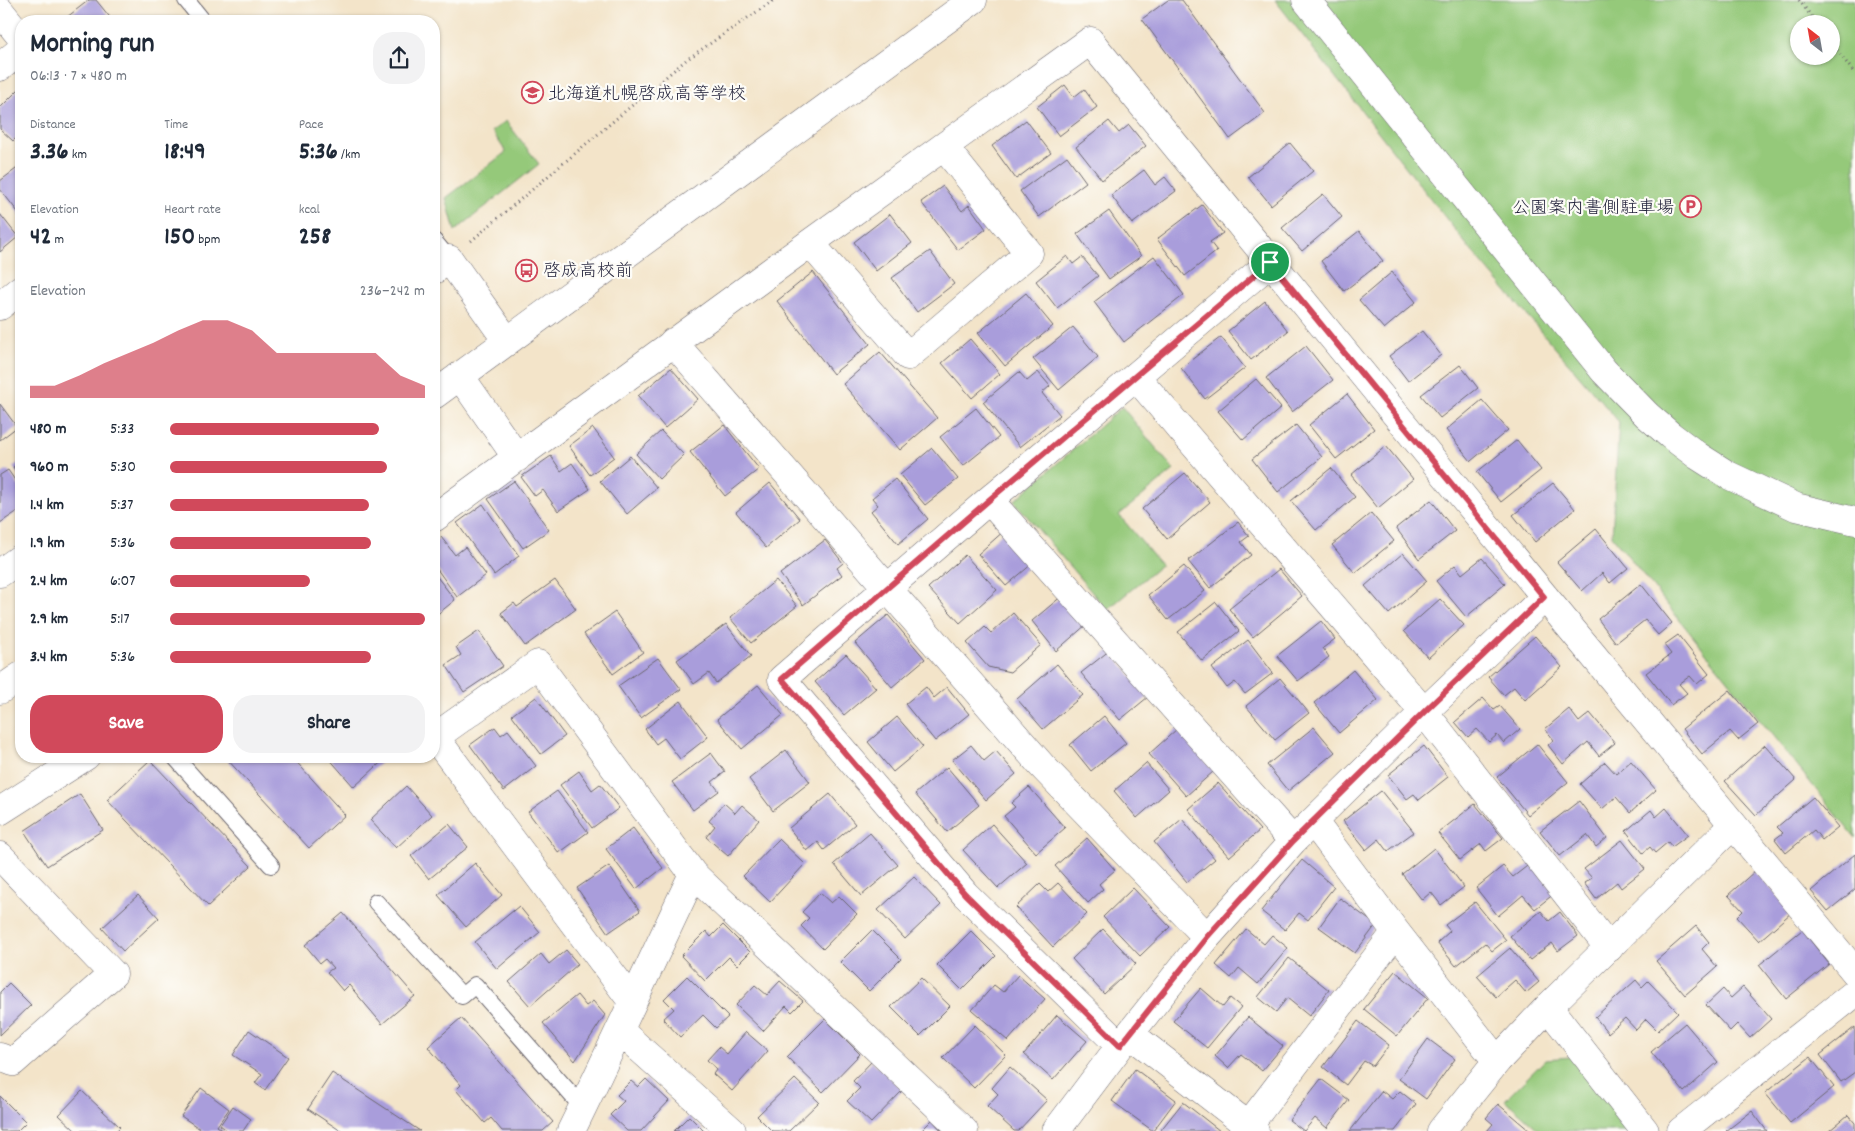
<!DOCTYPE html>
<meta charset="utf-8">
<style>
:root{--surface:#fff;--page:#f2f2f3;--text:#1f2937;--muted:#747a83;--accent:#d1495b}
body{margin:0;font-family:Dekko,"Klee One",sans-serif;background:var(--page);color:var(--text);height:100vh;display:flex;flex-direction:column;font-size:19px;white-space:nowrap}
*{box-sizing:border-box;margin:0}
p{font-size:16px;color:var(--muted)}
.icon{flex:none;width:28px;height:28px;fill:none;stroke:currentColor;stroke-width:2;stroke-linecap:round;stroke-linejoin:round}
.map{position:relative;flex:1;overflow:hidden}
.drawer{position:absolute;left:15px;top:15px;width:425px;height:748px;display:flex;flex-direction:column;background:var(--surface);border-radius:20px;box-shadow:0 1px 4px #0004}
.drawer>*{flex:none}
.needle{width:32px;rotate:329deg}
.tools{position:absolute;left:1790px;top:15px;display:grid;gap:10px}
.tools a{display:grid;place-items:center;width:50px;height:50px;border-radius:50%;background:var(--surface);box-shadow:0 1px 4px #0004;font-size:25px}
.pin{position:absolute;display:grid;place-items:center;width:42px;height:42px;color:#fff;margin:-21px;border:2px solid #fff;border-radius:50%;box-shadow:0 1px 5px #0007}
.round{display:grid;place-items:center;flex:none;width:52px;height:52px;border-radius:20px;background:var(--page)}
.summary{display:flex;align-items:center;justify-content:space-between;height:85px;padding:0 15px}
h1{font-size:28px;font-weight:700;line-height:38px}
.metrics{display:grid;grid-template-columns:repeat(3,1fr);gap:8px;height:85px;padding:5px 15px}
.metrics div{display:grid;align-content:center}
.metrics b{font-size:25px;font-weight:700}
.metrics small{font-size:14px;font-weight:400}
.metrics p{font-size:14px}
.chart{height:140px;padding:10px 15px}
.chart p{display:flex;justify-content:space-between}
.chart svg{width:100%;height:90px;margin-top:5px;fill:var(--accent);opacity:.7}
.cta{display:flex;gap:10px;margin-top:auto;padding:10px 15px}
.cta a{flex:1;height:58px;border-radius:20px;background:var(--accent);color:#fff;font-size:20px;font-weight:700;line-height:58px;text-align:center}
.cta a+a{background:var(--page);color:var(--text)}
ul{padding:0 15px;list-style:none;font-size:16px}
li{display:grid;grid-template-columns:80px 60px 1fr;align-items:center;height:38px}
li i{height:12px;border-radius:6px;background:var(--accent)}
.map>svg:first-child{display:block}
.green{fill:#95c97a;stroke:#5c765a;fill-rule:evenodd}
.building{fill:#a99ddb}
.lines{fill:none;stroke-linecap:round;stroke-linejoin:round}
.lane-casing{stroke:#6b666d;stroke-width:18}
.street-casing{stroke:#6b666d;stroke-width:29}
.secondary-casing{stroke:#6b666d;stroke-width:29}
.path{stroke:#6b666d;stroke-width:3;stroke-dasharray:1 4;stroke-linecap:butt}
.lane{stroke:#fff;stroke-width:16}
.street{stroke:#fff;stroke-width:28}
.secondary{stroke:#fff;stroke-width:28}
.route-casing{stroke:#fff;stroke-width:10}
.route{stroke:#d1495b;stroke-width:6}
.labels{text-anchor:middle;stroke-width:4.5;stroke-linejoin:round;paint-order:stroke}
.poi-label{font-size:18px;fill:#22223b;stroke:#fdfcf7;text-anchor:start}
</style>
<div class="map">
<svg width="1855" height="1131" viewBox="0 0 1855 1131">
<rect width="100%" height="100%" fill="#fdfcf7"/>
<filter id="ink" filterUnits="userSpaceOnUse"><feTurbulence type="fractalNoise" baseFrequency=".02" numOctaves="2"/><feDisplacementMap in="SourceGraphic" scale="10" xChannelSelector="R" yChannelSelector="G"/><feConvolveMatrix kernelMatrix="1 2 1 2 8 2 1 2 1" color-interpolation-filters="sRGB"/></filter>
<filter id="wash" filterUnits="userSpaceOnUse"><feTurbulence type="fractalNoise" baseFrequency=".0096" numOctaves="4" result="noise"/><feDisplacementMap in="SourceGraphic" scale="20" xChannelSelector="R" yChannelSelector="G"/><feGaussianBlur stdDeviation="1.12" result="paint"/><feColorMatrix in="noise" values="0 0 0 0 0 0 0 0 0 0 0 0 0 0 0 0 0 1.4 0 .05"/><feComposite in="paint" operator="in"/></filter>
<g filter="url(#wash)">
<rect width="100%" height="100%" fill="#f3e4c9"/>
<path class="green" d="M1275 0H1855V838L1612 536 1619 422 1470 249ZM1799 24H1831V56H1799Z
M506 121 539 164 455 231 446 198 506 152 492 131Z
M1122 407 1174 470 1119 515 1161 565 1107 610 1014 501Z
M1570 1057 1631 1131H1540L1505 1100 1546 1059Z"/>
<g id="blocks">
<path class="building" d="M89 0H96L113 21H62Z
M1168 0H1182L1265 113 1230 139 1142 19Z
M1065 85 1074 97 1084 89 1097 107 1059 136 1037 107Z
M21 87V133L13 141 0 129V108Z
M1026 120 1051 153 1016 179 992 146Z
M1109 121 1119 133 1129 125 1146 146 1102 180 1076 147Z
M1290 143 1313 171 1271 205 1248 177Z
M1067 156 1086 182 1039 217 1020 191Z
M20 166 21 167V216L0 189V181Z
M1144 170 1155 185 1165 177 1176 191 1132 224 1111 195Z
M943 186 962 211 969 205 986 229 958 250 921 202Z
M1323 194 1342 217 1302 251 1282 228Z
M1202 205 1223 233 1210 242 1217 251 1185 276 1157 239Z
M1109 211 1141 256 1109 279 1077 234Z
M0 214 18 237 0 252Z
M890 214 912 243 876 271 854 242Z
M1359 231 1383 261 1344 291 1321 261Z
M930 251 954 284 917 312 892 278Z
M1067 256 1073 264 1082 257 1098 276 1057 308 1036 281Z
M1154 256 1184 295 1124 342 1094 302Z
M813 272 870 344 833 374 777 301Z
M1392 272 1416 302 1384 329 1359 300Z
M1026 293 1053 326 1005 366 978 333Z
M1265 301 1288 331 1251 360 1228 331Z
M1073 327 1098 357 1059 390 1033 359Z
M1422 331 1441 355 1408 381 1389 356Z
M1221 337 1245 368 1205 399 1181 368Z
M970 339 1000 374 972 398 942 363Z
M1306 346 1333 380 1292 412 1266 378Z
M880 352 937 418 900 450 843 384Z
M1460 365 1478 388 1440 418 1421 395Z
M671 368 698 399 665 428 638 396Z
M1019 372 1027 381 1038 372 1050 386 1042 393 1060 415 1020 447 983 402Z
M1256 379 1281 408 1243 440 1218 411Z
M1347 394 1374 429 1336 459 1309 425Z
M1482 400 1508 430 1471 461 1446 430Z
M0 404 17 427 0 440Z
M976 408 999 437 963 466 940 437Z
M724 425 759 469 725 496 690 452Z
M1296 425 1322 457 1278 492 1252 459Z
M593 428 614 457 590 475 569 446Z
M661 431 684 455 659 479 636 454Z
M1517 440 1541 470 1501 502 1477 472Z
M1386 446 1413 479 1378 508 1351 475Z
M932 448 958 479 925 505 900 475Z
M551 456 561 471 572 463 590 489 558 511 543 490 535 496 521 477Z
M630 456 657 488 627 514 600 481Z
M21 461V478L13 467Z
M1331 468 1355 497 1316 530 1291 501Z
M8 470 21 489V509L0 523V475Z
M1185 473 1210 502 1167 539 1142 509Z
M895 479 928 519 898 544 871 511 878 505 872 498Z
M514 481 549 530 523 548 488 499Z
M770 483 800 519 766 548 736 512Z
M1553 483 1575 509 1535 542 1513 515Z
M1431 500 1455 531 1419 559 1396 528Z
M483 504 519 556 494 575 457 523Z
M1371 513 1394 541 1355 573 1332 545Z
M1238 522 1249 536 1241 542 1251 555 1210 588 1188 561Z
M1596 529 1628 568 1610 583 1602 573 1582 591 1557 562Z
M1005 530 1033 563 1006 586 978 554Z
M441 537 455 555 465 547 486 575 457 597 434 565V542Z
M825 540 843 563 837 568 842 575 803 605 780 574Z
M1403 553 1427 581 1389 614 1365 586Z
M965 555 997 590 960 623 928 588Z
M1482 558 1505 584 1466 617 1436 581 1455 565 1462 574Z
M1184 566 1205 591 1168 620 1148 595Z
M1279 569 1302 596 1253 637 1229 609Z
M434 573 455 600 434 617Z
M555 580 576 609 525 646 501 613 514 603 517 607Z
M776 580 797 606 751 643 730 618Z
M1641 584 1672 623 1658 635 1645 620 1616 643 1598 619Z
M1063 595 1087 624 1056 651 1032 621Z
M1440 599 1464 625 1428 658 1404 631Z
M1216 602 1239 631 1202 661 1178 632Z
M615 612 643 652 613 674 584 634Z
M1013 613 1041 645 1010 672 988 667 967 643 985 627 991 633Z
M888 615 925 659 892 687 855 643Z
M1321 621 1335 639 1323 648 1329 657 1298 681 1277 656Z
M726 624 751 656 716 683 709 673 694 684 677 660Z
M479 631 503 666 464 692 446 665 461 655 456 647Z
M1678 635 1709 674 1697 684 1690 676 1679 684 1687 693 1671 705 1646 673 1671 654 1664 645Z
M1535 636 1562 667 1525 700 1514 687 1504 695 1488 677Z
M1248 640 1273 673 1245 694 1235 682 1227 688 1212 668Z
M1110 650 1148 697 1120 720 1081 673Z
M846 654 876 688 844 715 815 682Z
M658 658 681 689 641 718 618 686Z
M1057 664 1083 695 1043 729 1017 699Z
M1353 670 1378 700 1339 733 1314 703Z
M1280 678 1309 713 1275 740 1246 706Z
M758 685 783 715 742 749 717 719Z
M926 687 934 698 947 687 969 714 935 741 905 704Z
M1730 690 1758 724 1738 740 1730 731 1702 754 1682 729Z
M536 697 565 736 541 754 512 715Z
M1483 698 1494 710 1500 706 1520 729 1504 743 1497 735 1489 742 1477 729 1468 737 1455 722Z
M681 701 708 737 680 759 664 738 656 744 645 729Z
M1569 709 1579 722 1590 713 1615 743 1599 756 1588 742 1563 764 1548 745 1554 740 1545 729Z
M1104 716 1126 743 1091 771 1070 745Z
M897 717 923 747 893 772 868 742Z
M495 727 501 735 508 730 536 766 504 791 470 745Z
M1314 727 1335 752 1288 791 1267 765Z
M1177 729 1214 771 1186 796 1149 754Z
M1537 744 1568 782 1528 815 1497 777Z
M971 745 984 761 996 751 1016 774 986 800 952 760Z
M1765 745 1796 780 1756 815 1725 781Z
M1424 746 1448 777 1419 800 1414 794 1407 799 1388 775Z
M786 750 810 782 773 811 749 779Z
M711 753 725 772 712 782 719 791 693 810 672 782Z
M224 756H291L345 815 309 848Z
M327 756H388L354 787Z
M150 760 251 866 208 906 107 800Z
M1631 761 1656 790 1630 813 1616 797 1602 809 1580 784 1605 762 1616 774Z
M1146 763 1169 790 1137 818 1114 791Z
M947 767 979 805 947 832 915 794Z
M579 771 592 790 600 784 619 808 592 828 560 785Z
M1218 783 1260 830 1229 857 1188 809Z
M406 786 432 815 396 848 370 820Z
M1029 787 1065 828 1036 853 1004 816 1015 807 1011 803Z
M557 791 588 832 559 853 528 812Z
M1381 791 1414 832 1388 851 1379 839 1366 850 1343 821Z
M80 794 103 830 47 866 24 831Z
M830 794 855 824 824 850 818 842 807 851 789 828Z
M1813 797 1838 827 1822 840 1814 830 1786 853 1775 839 1783 833 1777 827Z
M1579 801 1607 838 1596 847 1587 835 1560 856 1540 831Z
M724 803 735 813 742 805 759 820 728 856 706 837 715 826 709 821Z
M1475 804 1503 838 1486 851 1481 844 1460 860 1438 833Z
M1666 808 1688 835 1672 847 1668 842 1655 853 1650 847 1643 853 1626 831 1651 810 1656 817Z
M1182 819 1215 859 1187 882 1154 842Z
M449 824 468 847 429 879 411 856Z
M992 824 1027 863 998 888 963 850Z
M633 828 663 868 636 889 606 849Z
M870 833 898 865 861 896 834 864Z
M1087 838 1115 870 1099 884 1103 889 1088 903 1055 866Z
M779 839 805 864 770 902 743 876Z
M1622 840 1645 869 1621 888 1617 882 1596 899 1584 883 1592 878 1584 869Z
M1434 848 1464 887 1441 905 1431 892 1422 900 1402 874Z
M1855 854V889L1828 911 1811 891Z
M1302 860 1334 887 1308 920 1299 913 1285 930 1261 911Z
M475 863 502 895 466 927 438 895Z
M1531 863 1555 893 1535 909 1523 895 1498 916 1476 888 1503 866 1513 877Z
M609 866 640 911 608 933 577 888Z
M1755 871 1792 912 1759 941 1737 917 1743 911 1728 895Z
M914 877 941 905 905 939 878 910Z
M1058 883 1087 914 1053 947 1016 907 1040 884 1048 892Z
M1133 888 1170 927 1140 956 1103 917Z
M820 893 831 903 839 896 857 914 823 949 801 926 809 918 802 912Z
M138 895 159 918 123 951 102 928Z
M1340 898 1376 925 1355 953 1319 927Z
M1475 902 1506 940 1492 951 1485 943 1456 966 1437 943 1450 931 1445 925Z
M519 906 540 932 497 969 475 942Z
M1541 911 1549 921 1560 912 1578 936 1558 951 1552 943 1530 960 1510 936Z
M343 913 415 996 382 1024 349 985 343 991 327 972 333 968 325 959 320 963 305 945Z
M723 925 750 952 737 965 729 957 705 981 681 956 706 931 711 937Z
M1696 926 1709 942 1702 949 1717 967 1685 995 1656 961Z
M1103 929 1136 964 1104 994 1072 959Z
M1246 929 1264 944 1272 935 1288 948 1258 984 1239 968 1231 978 1216 965Z
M872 930 901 959 869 991 840 962Z
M1802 930 1829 964 1786 999 1759 965Z
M971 931 996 956 962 990 937 965Z
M1510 948 1539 982 1526 993 1515 980 1496 997 1477 976Z
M566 950 578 964 530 1006 509 982 541 954 549 964Z
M1289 958 1329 990 1309 1016 1287 998 1276 1012 1258 997Z
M1395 971 1428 998 1397 1036 1364 1009Z
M1018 975 1045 999 1008 1041 972 1010 994 985 1003 992Z
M687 976 728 1017 716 1028 703 1015 680 1037 663 1019 674 1009 664 999Z
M921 978 950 1006 920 1036 891 1007Z
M1636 980 1642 987 1648 981 1678 1012 1658 1031 1646 1019 1636 1030 1625 1018 1608 1033 1595 1017Z
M780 981 803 1001 792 1012 786 1006 763 1031 736 1005 755 985 767 995Z
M9 983 31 1005 0 1035V992Z
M1743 987 1771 1019 1750 1038 1737 1024 1730 1031 1706 1005 1723 989 1731 998Z
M1201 988 1223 1007 1230 998 1241 1007 1207 1048 1173 1021Z
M577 995 586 1006 593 1001 605 1015 575 1061 543 1023Z
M1057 1015 1087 1041 1053 1080 1024 1054Z
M1248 1017 1283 1046 1262 1071 1241 1054 1228 1068 1215 1056Z
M461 1018 553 1122 543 1131H502L491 1118 485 1123 456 1090 461 1085 428 1047Z
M825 1019 860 1054 823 1092 787 1057Z
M1358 1021 1389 1045 1373 1066 1364 1061 1346 1085 1323 1067Z
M1685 1023 1718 1062 1684 1092 1651 1052Z
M975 1025 1006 1055 974 1088 943 1058Z
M1855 1027V1072L1841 1082 1820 1055Z
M249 1030 288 1057 265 1090 255 1083 262 1074 233 1055Z
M746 1032 768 1051 732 1091 713 1074 717 1069 707 1060 719 1047 727 1054Z
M1428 1039 1455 1059 1426 1099 1399 1079Z
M1810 1057 1834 1087 1790 1123 1765 1093Z
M872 1061 903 1090 871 1123 847 1101 860 1088 853 1081Z
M1010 1067 1047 1100 1018 1131H1014L987 1106 998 1094 992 1088Z
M1135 1069 1176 1100 1153 1131 1112 1101Z
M332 1073 420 1131H341L308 1109Z
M646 1079 669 1101 641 1131H627L610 1115 624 1101 617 1095 631 1081 638 1087Z
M795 1079 819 1102 789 1131H772L757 1116Z
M1321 1079 1349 1100 1327 1128 1315 1118 1304 1131 1289 1120Z
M201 1088 229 1109 217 1126 224 1131H203L181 1116Z
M82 1091 120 1127 116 1131H76L59 1115Z
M1382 1091 1392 1099 1400 1091 1416 1104 1395 1131H1350Z
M0 1096 26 1122 17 1131H0Z
M1183 1102 1220 1131H1160Z
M1498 1104 1530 1131H1487L1493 1124 1486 1118Z
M233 1106 251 1119 243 1131H228L220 1125Z
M1752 1111 1767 1131H1726Z
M1848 1115 1855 1123V1131H1829Z
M689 1116 704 1131H674Z
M932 1120 942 1131H921Z"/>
</g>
</g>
<g filter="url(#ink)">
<use href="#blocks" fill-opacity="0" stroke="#6b666d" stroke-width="1"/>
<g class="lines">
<defs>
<path id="lane" d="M186 0 203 21
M434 241 449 259
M174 756 271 865
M376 902 462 996 475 985 583 1108"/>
<path id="street" d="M0 11 21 37
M0 67 21 50
M810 243 908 356 1029 253 944 147
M434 270 449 259 507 341
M0 306 21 289
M673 342 1042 766 1207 937
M460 376 517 458
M1136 377 1424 712 1609 948
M989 500 1293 841
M434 518 810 243 1090 41 1545 597 1855 972
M0 573 21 558
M434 736 632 1001
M435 737 538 664 693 874 964 1131
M0 811 86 756
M1313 821 1396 932 1497 1061
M0 856 113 974 13 1062 0 1057
M1548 1007 1645 1131
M620 1031 732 1131
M1130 1034 1255 1131
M1120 1046 965 894 782 679 989 500 1271 262
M571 1131C613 1046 652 960 693 874
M1056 1131 1120 1046 1207 937 1293 841 1424 712 1545 597
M1244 1131 1396 932
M1681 1131 1855 993"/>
<path id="secondary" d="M1306 0 1604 371 1647 415 1670 435 1698 456 1728 475 1796 507 1855 521
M434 395 973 0
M0 690 21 676
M1441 1131 1497 1061 1548 1007 1733 825"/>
</defs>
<use href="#lane" class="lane-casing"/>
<use href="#street" class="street-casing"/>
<use href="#secondary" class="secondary-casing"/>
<path class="path" d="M1799 0 1817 24
M1831 42 1855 74
M471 241 686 60 774 0"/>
<use href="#lane" class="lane"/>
<use href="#street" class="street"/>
<use href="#secondary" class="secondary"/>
</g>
</g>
<g class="lines" filter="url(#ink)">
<defs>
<path id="route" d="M1270 262 1544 597 1424 712 1293 841 1207 937 1120 1046 965 894 782 679 989 500Z"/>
</defs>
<use href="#route" class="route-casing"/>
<use href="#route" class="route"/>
</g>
<defs>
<symbol id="school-ring" viewBox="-11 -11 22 22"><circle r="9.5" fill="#fdfcf7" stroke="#d1495b" stroke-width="1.5"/><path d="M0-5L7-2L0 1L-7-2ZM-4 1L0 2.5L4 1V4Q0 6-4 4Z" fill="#d1495b"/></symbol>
<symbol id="parking-ring" viewBox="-11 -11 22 22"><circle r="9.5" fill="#fdfcf7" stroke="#d1495b" stroke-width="1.5"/><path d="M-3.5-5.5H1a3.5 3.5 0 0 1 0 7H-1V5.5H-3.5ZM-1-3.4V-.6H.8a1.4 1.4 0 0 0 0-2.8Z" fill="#d1495b"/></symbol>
<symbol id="bus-ring" viewBox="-11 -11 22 22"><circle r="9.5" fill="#fdfcf7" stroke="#d1495b" stroke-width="1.5"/><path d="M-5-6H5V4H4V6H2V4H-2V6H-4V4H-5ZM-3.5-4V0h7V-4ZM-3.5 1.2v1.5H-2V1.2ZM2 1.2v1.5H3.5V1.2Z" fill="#d1495b"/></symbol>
</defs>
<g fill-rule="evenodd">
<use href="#school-ring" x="520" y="80" width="25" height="25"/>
<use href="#parking-ring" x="1678" y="194" width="25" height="25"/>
<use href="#bus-ring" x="514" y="258" width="25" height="25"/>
</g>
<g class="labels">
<g class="poi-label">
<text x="548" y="99">北海道札幌啓成高等学校</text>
<text x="1674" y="213" text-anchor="end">公園案内書側駐車場</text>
<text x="543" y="276">啓成高校前</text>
</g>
</g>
</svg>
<div class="tools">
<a><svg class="needle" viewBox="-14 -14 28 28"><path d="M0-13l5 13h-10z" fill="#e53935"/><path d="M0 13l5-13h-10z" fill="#747a83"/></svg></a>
</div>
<div class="pin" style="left:1270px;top:262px;background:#1e9e55"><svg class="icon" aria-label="arrive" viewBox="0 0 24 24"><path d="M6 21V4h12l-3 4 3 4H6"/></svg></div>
<section class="drawer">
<div class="summary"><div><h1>Morning run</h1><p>06:13 · 7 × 480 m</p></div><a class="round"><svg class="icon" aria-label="share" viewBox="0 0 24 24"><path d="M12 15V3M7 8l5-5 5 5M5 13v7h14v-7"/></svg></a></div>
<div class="metrics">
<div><p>Distance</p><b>3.36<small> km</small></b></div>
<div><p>Time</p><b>18:49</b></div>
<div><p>Pace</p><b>5:36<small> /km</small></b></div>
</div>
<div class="metrics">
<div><p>Elevation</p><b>42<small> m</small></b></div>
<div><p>Heart rate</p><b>150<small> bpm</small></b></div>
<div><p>kcal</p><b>258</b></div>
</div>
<div class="chart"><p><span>Elevation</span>236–242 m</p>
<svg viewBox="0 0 160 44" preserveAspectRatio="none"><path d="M0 44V38L10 38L20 33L30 27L40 22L50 17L60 11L70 6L80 6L90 11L100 22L110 22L120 22L130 22L140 22L150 33L160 38V44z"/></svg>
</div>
<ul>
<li><b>480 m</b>5:33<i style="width:82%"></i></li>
<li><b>960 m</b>5:30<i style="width:85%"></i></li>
<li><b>1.4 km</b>5:37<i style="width:78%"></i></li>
<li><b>1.9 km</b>5:36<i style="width:79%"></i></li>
<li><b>2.4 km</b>6:07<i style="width:55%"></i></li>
<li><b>2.9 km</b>5:17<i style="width:100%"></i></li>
<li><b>3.4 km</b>5:36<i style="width:79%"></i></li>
</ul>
<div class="cta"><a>Save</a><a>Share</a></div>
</section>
</div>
